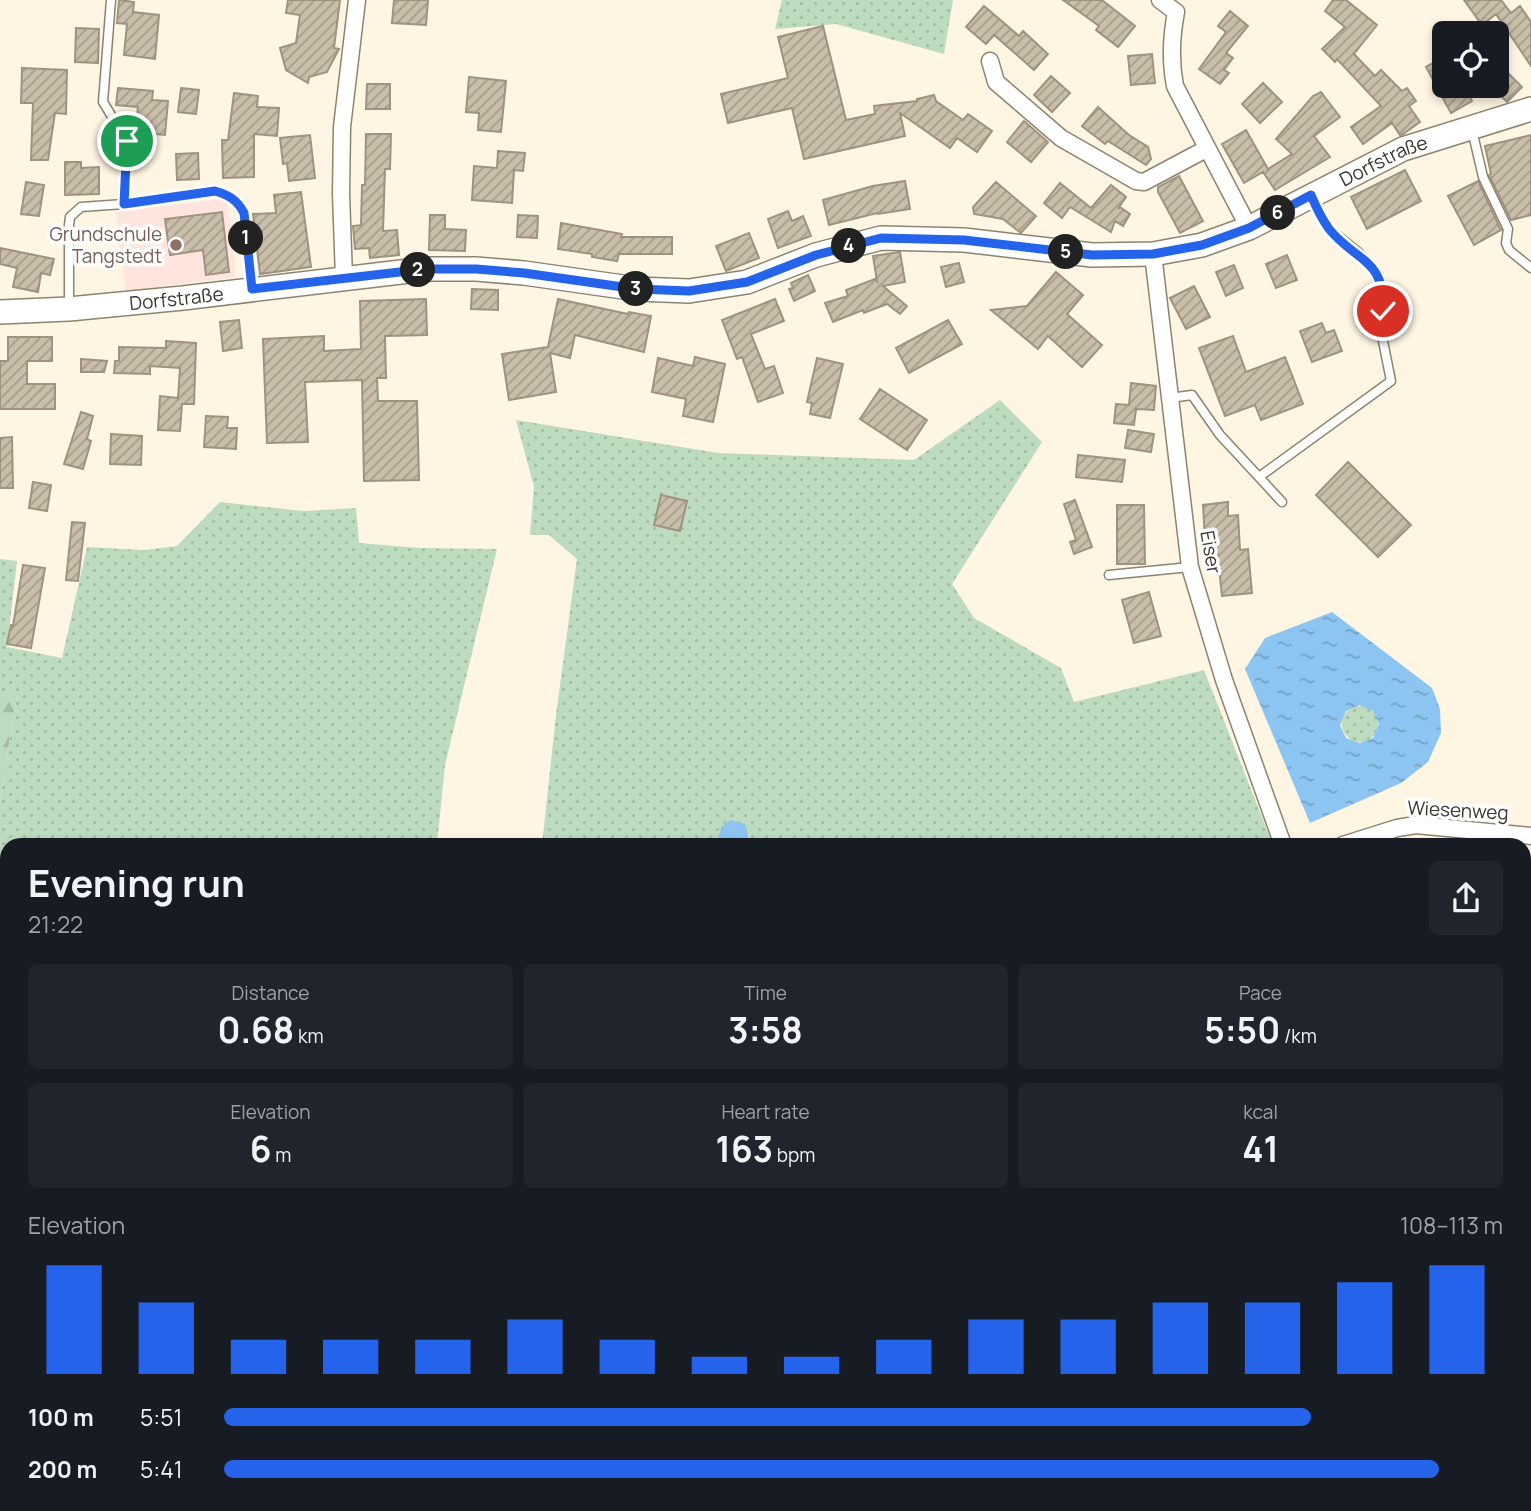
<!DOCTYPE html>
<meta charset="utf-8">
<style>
:root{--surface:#171b24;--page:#20242c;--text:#f1f3f6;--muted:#9ea1a6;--accent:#2563eb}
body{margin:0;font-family:Manrope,sans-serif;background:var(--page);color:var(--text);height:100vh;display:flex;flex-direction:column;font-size:26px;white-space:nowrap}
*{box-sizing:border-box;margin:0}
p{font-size:23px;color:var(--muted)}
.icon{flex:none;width:38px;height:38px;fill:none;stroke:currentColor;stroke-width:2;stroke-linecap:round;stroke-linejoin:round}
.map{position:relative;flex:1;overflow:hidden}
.side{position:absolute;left:0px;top:838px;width:1531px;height:674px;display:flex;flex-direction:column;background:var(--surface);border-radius:21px 21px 0 0;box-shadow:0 4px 10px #0003}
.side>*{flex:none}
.fabs{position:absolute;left:1432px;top:21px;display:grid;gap:14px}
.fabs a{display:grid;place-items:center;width:77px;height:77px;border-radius:10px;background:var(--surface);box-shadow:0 4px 10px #0003;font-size:35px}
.pin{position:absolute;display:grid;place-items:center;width:60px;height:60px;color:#fff;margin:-30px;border:4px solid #fff;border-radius:50%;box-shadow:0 2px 7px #0007}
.km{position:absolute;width:35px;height:35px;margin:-18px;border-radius:50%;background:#222;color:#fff;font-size:19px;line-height:35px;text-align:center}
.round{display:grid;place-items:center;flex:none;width:74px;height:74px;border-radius:10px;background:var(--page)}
.summary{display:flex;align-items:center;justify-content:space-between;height:119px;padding:0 28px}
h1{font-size:38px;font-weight:700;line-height:52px}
.stats{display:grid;grid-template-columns:repeat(3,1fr);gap:10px;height:119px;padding:7px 28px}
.stats div{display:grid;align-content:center;border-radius:10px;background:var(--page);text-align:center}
.stats b{font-size:35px;font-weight:700}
.stats small{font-size:19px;font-weight:400}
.stats p{font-size:19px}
.chart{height:196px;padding:14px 28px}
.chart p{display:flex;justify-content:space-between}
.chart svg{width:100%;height:126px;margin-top:7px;stroke:var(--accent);stroke-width:6}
ul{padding:0 28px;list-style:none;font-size:23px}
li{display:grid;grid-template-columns:112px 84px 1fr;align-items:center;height:52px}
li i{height:18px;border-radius:9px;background:var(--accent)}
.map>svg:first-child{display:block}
.education{fill:#ffe5de}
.grass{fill:url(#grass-dots);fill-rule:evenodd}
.forest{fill:url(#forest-firs)}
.water{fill:url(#water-ripples);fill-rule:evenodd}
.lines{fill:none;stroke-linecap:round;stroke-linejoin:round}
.stream{stroke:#8cc5f1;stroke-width:4.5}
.building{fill:url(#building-hatch);stroke:#9d937e;stroke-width:2}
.service-casing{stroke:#8e836f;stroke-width:11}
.minor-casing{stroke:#8e836f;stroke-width:19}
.secondary-casing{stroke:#8e836f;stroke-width:26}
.path{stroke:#c3bbac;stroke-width:2.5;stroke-dasharray:5 3.5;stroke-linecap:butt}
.service{stroke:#fff;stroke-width:8}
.minor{stroke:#fff;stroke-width:16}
.secondary{stroke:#fff;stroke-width:23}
.route-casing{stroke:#fff;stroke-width:14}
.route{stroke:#2563eb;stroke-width:9}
.education-dot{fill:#8d6e63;stroke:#fff;stroke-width:2.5}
.labels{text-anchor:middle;stroke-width:7;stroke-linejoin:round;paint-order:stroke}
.street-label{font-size:19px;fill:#3a352d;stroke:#fff}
.education-label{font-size:19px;fill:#785e54;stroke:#fff;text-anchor:end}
</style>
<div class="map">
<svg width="1531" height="1511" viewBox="0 0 1531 1511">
<defs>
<pattern id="grass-dots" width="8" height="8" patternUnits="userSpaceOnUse" patternTransform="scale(1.75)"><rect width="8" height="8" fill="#bddbbe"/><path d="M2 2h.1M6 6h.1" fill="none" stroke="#a3bda4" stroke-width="1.8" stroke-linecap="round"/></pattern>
<pattern id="forest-firs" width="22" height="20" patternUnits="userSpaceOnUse" patternTransform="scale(1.75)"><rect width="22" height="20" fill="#bddbbe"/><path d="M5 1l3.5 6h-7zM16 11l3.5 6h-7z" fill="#a3bda4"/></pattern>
<pattern id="water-ripples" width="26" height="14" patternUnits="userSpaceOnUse" patternTransform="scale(1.75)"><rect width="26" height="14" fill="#8cc5f1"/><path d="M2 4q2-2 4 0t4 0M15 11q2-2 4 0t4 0" fill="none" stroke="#73a1c4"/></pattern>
<pattern id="building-hatch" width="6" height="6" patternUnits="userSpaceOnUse" patternTransform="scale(1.75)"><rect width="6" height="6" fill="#c9bea9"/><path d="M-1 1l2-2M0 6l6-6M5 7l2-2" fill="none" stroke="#a49b8a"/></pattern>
</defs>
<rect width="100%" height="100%" fill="#fef5e3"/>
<path class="education" d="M227 198 236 277 126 291 116 212Z"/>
<path class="grass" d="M782 0H953L944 54 836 24 775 29Z
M1000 400 1042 442 952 584 974 618 1061 668 1074 702 1204 670 1273 845H751L749 835 717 838 715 845H709L708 841 696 842 695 845H542L556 715 577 559 549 535H530L534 487 516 420 718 453 914 460ZM661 495 687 502 679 531 654 525Z
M220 502 303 511 356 508 359 543 418 548 497 549 445 765 437 845H7V1505H274L278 1511H0V800L17 695H2L0 703V559L17 561 7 647 62 658 87 547 144 550 177 546Z
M1342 724a18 18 0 1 1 36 0a18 18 0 1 1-36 0Z
M1531 1033V1284L1524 1285V1036Z
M1531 1439V1511H1502L1501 1505H1524V1441Z
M790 1505H1459L1456 1511H785Z"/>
<path class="forest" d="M1 695H17L0 800V703Z"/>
<path class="water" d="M1332 612 1432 688 1440 709 1441 733 1428 762 1401 783 1310 823 1245 669 1265 638ZM1359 705 1373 711 1379 724 1373 738 1360 743 1346 738 1340 725 1346 711Z
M730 820 745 824 751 845H715L722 827Z"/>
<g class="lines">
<path class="stream" d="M1429 1505 1435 1511"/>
</g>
<path class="building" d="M119 0 134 2 133 12 159 15 155 59 124 55 127 24 117 23Z
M288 0H340L334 48 339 49 327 72 309 77 308 83 286 70 280 48 296 43 300 15 286 13Z
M394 0H428L426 25 392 23Z
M1063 0H1102L1135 26 1118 47 1096 30 1099 26Z
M1333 0H1346L1377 25 1354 54 1375 76 1381 70 1402 91 1407 88 1416 101 1409 106 1420 122 1403 134 1400 135 1392 123 1363 144 1351 127 1381 106 1337 59 1335 62 1322 49 1345 27 1325 11Z
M1464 0H1501L1511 13 1520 6 1531 22V66L1496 14 1482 25Z
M984 6 1019 36 1023 31 1048 54 1034 70 994 35 986 44 966 27Z
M1230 11 1248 26 1226 53 1233 58 1224 70 1229 73 1220 84 1199 69 1226 32 1218 26Z
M823 26 846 120 875 114 874 106 917 101V99L934 95 936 101 963 120 968 114 992 131 977 152 957 138 950 148 900 113 905 136 804 159 792 108 728 123 721 94 788 78 778 37Z
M76 28 99 29 98 63 75 62Z
M1152 54 1155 83 1131 85 1128 56Z
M1444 57V86H1463L1472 101 1451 113 1426 67Z
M22 68 67 70 66 114 55 113 48 160H31L33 103H21Z
M1507 72 1522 87 1507 102 1492 87 1496 86V83Z
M1051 76 1070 93 1052 112 1034 95Z
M469 77 506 81 501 132 478 130 479 113 466 112Z
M1263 83 1282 102 1260 123 1242 104Z
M367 84H390V109H366Z
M118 88 153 91 152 100 168 101 165 135 135 132 138 107 116 105Z
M181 88 199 90 196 114 178 112Z
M1321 92 1340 117 1314 136 1330 157 1275 190 1263 172 1244 183 1222 144 1246 130 1268 169 1292 154 1276 139 1313 96Z
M234 93 258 96 257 107 279 108 277 136 254 134V177L223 178 222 140H228Z
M1098 107 1129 135 1148 147 1151 159 1146 165 1108 141 1105 144 1082 126Z
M1024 121 1048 142 1031 162 1007 142Z
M366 134H391L390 169H385L383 231 397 230 399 255 370 258 369 248 355 249 353 226 361 225 362 185H365Z
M310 135 315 178 289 181 287 163 283 164 280 138Z
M1531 135V215L1511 220 1489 175 1491 174 1485 146Z
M498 151 525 153 523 171 514 170 512 203 472 200 474 166 497 168Z
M198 153 199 179 177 180 176 154Z
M65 162H81V168L99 167V194L65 195Z
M1405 170 1421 201 1367 229 1351 197Z
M1179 176 1203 221 1180 233 1158 192V187Z
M905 181 910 209 878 214 877 213 829 225 823 200 873 186Z
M1478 181 1501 230 1474 245 1448 196Z
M26 182 44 185 39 216 21 214Z
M996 182 1036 216 1021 233 1003 219 974 214 973 207Z
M1060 183 1091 208 1111 185 1126 197 1118 209 1120 207 1130 214 1123 226 1115 221 1111 232 1070 207 1062 218 1044 203Z
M301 192 311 267 260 274 253 214 276 213 274 195Z
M788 211 792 221 803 216 811 236 778 248 768 219Z
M222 212 229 272 206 275 203 250 170 255 165 219Z
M430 215H445V229L466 230 465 251 429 250Z
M518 215 538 216 537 238 517 237Z
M561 223 622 234 621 237H672V254H619L617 261 592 257V254L558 249Z
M749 233 759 258 726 271 716 246Z
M0 248 54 259 50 275 41 273 38 292 13 287 17 268 0 264Z
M900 252 905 282 883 286 907 306 900 314 887 304 864 313 863 310 833 322 825 303 848 296 846 290 875 279 877 281 873 256Z
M1287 255 1297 280 1276 288 1266 264Z
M959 263 964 282 946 287 941 267Z
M1234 265 1243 288 1226 296 1216 272Z
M1056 272 1083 295 1067 314 1102 345 1082 367 1048 336 1038 349 991 310 1027 306Z
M808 275 815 291 794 301 789 289 793 288 791 283Z
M1194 286 1210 317 1186 329 1170 298Z
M472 289 498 290V310L471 309Z
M426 299 427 335 385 336 386 378H377L378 401H417L419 480 364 481 362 380 305 382 308 442 267 443 263 339 324 336V351L361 349 360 301Z
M558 299 628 314 629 312 651 316 644 352 575 335 570 358 550 353 556 392 509 400 502 354 548 347Z
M775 299 784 321 751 334 765 369 774 366 783 393 758 402 742 357 737 359 722 320Z
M239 320 242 348 223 351 220 322Z
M948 320 962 344 909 373 896 348Z
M1322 323 1326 333 1334 330 1342 351 1312 362 1300 331Z
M1233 336 1246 372 1285 357 1303 404 1261 420 1255 405 1225 416 1199 348Z
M8 337H52V361H27V384H55V409H0V361H8Z
M166 341 196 343 194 404H182L180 431 158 430 160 396 178 398 180 368 150 366V374L114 373 115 361H119V347L166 348Z
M695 357 725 364 713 422 683 416 686 399 652 392 658 358 693 366Z
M817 358 843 364 830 418 810 414 812 403 807 402Z
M81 359 107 361 104 372H81Z
M1131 383 1156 386 1154 410 1136 409 1134 425 1114 423 1116 404 1129 405Z
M880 389 927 420 907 450 860 419Z
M81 412 93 416 87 439 91 441 83 469 64 464Z
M206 416 228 417 227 428H237L236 449 204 447Z
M1128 430 1154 434 1151 452 1125 448Z
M111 434 142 436 141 465 110 464Z
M12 437 13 488H0V438Z
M1078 455 1125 460 1122 482 1076 477Z
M1348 462 1411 525 1378 557 1316 495Z
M33 482 51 485 47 511 29 508Z
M661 495 687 501 680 531 654 525Z
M1075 500 1092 547 1074 554 1070 542 1076 540 1064 504Z
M1228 502V516L1238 515 1240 550 1248 549 1252 593 1222 596 1216 539 1205 540 1203 505Z
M1117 505H1144L1145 564H1117Z
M72 522 85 523 78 581 66 580Z
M23 565 45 568 31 648 7 644 11 625 13 626Z
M1149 592 1161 636 1134 643 1122 600Z"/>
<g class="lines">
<defs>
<path id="service" d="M111 0 103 102 127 141 124 204
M1472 130 1483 177 1508 229 1506 243 1509 250 1531 268
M69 306V225L70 217 81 207 124 204 215 191C224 193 233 196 239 204 249 217 249 268 251 286
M1170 398 1192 395 1220 435 1282 502
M1259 477 1391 381 1382 336 1384 297 1378 274 1358 252 1328 228 1312 198
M1109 575 1190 567"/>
<path id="minor" d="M1160 0 1176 12C1171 38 1170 60 1175 86L1249 228
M990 61 996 82 1061 138 1136 181 1144 182 1206 149
M1153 254 1190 567 1224 680 1283 845
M344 278 341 194 342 127 357 0
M1343 845 1397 828 1416 825 1531 836
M769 1511 772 1505"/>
<g id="secondary">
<path id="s1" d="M0 312 69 309 183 298 426 269H476L524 273 637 289 689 291 747 282 816 255 881 238 964 240 1092 255 1153 254 1202 245 1249 228 1403 149 1531 109"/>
</g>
</defs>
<use href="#service" class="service-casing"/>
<use href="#minor" class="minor-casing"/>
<use href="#secondary" class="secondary-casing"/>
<path class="path" d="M1466 1511 1471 1505"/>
<use href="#service" class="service"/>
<use href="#minor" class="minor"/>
<use href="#secondary" class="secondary"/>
</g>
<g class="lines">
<defs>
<path id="route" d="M127 141 124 204 215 191C229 195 237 200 244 213L252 289 426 269H476L524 273 637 289 689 291 747 282 816 255 881 238 964 240 1092 255 1153 254 1202 245 1249 228 1311 195C1316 207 1322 219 1329 229 1356 262 1386 259 1383 311"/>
</defs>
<use href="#route" class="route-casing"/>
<use href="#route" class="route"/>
</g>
<circle class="education-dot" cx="176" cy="245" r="7"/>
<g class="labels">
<g class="street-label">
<text dy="7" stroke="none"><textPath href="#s1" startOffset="1416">Dorfstraße</textPath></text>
<text dy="7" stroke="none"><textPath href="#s1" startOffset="177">Dorfstraße</textPath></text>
<text transform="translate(1211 552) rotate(80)" y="7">Eiser</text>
<text transform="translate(1458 810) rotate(3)" y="7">Wiesenweg</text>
</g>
<g class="education-label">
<text x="162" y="241">Grundschule<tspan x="162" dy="22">Tangstedt</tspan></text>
</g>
</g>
</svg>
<div class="fabs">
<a><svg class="icon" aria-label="locate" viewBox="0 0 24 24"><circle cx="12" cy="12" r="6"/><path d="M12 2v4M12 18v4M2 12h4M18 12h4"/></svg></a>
</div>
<div class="pin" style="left:127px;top:141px;background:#1e9e55"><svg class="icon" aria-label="arrive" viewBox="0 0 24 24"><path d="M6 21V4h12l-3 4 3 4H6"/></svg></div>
<div class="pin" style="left:1383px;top:311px;background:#d93025"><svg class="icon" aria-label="check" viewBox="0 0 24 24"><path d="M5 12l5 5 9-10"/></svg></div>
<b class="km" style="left:246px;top:238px">1</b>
<b class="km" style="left:418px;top:270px">2</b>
<b class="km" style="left:636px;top:289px">3</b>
<b class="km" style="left:849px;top:246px">4</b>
<b class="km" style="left:1066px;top:252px">5</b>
<b class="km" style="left:1278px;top:213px">6</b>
<section class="side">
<div class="summary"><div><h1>Evening run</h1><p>21:22</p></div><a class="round"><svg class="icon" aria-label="share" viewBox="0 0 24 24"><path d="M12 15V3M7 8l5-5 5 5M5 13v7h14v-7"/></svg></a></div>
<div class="stats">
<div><p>Distance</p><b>0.68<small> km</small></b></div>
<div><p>Time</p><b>3:58</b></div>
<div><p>Pace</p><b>5:50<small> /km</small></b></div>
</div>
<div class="stats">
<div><p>Elevation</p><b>6<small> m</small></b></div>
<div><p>Heart rate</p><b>163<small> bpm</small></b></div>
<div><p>kcal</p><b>41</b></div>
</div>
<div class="chart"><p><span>Elevation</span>108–113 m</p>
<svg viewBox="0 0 160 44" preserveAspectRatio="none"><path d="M5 44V6M15 44V19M25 44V32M35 44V32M45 44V32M55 44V25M65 44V32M75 44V38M85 44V38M95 44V32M105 44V25M115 44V25M125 44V19M135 44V19M145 44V12M155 44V6"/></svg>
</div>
<ul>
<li><b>100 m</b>5:51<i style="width:85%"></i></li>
<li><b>200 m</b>5:41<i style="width:95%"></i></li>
</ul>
</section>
</div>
